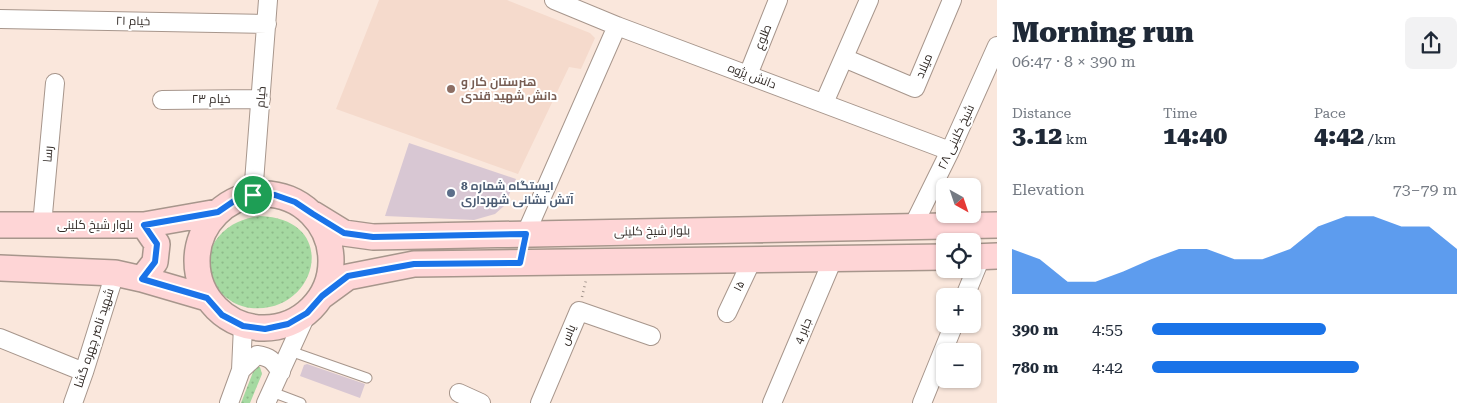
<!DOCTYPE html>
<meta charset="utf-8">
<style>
:root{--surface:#fff;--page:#f2f2f3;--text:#1f2937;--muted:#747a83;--accent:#1a73e8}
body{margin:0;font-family:"Roboto Serif",Cairo,serif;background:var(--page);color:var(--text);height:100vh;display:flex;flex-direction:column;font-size:19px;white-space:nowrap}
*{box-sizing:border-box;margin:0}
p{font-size:16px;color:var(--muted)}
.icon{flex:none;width:28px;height:28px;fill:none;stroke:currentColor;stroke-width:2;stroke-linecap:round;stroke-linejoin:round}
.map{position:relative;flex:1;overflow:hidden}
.drawer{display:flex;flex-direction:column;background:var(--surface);width:475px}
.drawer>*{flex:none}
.needle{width:32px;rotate:140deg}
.fabs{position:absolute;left:936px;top:178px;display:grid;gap:10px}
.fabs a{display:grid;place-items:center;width:45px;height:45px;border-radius:8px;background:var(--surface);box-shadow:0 1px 4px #0004;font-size:25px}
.pin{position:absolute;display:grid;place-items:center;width:42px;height:42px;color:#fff;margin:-21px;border:2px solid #fff;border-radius:50%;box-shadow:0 1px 5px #0007}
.round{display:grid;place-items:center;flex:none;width:52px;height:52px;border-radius:8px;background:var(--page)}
.headline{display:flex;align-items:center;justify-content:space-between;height:85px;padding:0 15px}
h1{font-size:28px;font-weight:800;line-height:38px}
.stats{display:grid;grid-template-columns:repeat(3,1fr);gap:8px;height:85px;padding:5px 15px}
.stats div{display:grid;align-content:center}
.stats b{font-size:25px;font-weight:800}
.stats small{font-size:14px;font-weight:400}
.stats p{font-size:14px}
.chart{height:140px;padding:10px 15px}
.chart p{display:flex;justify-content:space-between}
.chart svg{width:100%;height:90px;margin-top:5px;fill:var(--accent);opacity:.7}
ul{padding:0 15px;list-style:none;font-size:16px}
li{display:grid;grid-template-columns:80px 60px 1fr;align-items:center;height:38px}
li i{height:12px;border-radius:6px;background:var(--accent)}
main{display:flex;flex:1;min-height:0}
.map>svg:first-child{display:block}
.built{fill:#f5dacc}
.grass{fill:url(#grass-dots)}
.building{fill:#d8c7d3}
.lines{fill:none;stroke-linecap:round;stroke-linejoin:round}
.service-casing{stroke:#a7968c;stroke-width:11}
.minor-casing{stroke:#a7968c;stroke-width:20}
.secondary-casing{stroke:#a7968c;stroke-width:28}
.path{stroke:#a2958d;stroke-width:2.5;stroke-dasharray:1 4;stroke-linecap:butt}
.service{stroke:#fff;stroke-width:9}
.minor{stroke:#fff;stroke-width:18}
.secondary{stroke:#fed5d6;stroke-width:25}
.route-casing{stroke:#fff;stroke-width:10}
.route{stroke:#1a73e8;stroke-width:6}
.education-dot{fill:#8d6e63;stroke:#fff;stroke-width:2}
.service-dot{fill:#5c6f8a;stroke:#fff;stroke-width:2}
.labels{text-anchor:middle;stroke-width:4;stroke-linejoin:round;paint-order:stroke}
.street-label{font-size:12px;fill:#302925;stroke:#fff}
.education-label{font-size:12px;font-weight:bold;fill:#785e54;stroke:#fff;text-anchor:start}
.service-label{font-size:12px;font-weight:bold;fill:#4e5e75;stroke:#fff;text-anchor:start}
</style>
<main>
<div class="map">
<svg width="997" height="403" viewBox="0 0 997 403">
<defs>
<pattern id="grass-dots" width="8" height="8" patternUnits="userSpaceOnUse" patternTransform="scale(1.25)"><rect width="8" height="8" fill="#a5d9a1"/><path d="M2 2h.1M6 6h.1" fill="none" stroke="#8eba8a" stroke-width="1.8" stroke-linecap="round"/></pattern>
</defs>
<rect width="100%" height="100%" fill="#fae7dc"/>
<path class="built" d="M379 0H507L590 33 595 38 581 69 569 67 518 174 336 109Z"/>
<path class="grass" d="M260 216C342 219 317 315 251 308 240 307 229 301 221 293 197 270 209 235 238 222 245 219 252 217 260 216Z
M255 367H260L262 374 250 403H241Z"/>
<path class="building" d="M409 143 516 179 504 206 495 214 474 220 385 216Z
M307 364 365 384 360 398 300 376 304 365Z"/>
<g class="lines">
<defs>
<path id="service" d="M290 351 367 378
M272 392 301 403"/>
<path id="minor" d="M554 0 617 26 950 151
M0 19 267 24
M844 58 915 88 952 0
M748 75 778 0
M162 100 261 99
M824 103 869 0
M253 195 268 0
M42 225 55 83
M913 226 950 151 997 46
M526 233 617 26
M965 296 981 257
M727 313 752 260
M0 338 84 372
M241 370 257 355C271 357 273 361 281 372
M459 393 481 403
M73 403 84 372 115 273
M229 403 241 370 243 326
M266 403 307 313
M540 403 579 311 651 336
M772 403 833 259
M922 403 954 324"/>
<path id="secondary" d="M197 261a67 67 0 1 1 134 0a67 67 0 1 1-134 0Z
M313 214 344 233 373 237 997 225
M0 225H144L218 212
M972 257 997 256
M0 268 115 273 142 279 207 298
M142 279 155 262 157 244 144 225
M322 296 348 277 414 264 945 257"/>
</defs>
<use href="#service" class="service-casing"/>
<use href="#minor" class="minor-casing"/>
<use href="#secondary" class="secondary-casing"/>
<path class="path" d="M582 297 586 280"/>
<use href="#service" class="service"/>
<use href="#minor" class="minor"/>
<use href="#secondary" class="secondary"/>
</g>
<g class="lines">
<defs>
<path id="route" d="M253 195H275L295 202 313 214 344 233 373 237 526 234 520 263 414 264 348 276 322 296 307 313 288 324 265 329 243 326 222 315 207 298 142 279 155 262 157 244 144 225 218 212 234 201Z"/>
</defs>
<use href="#route" class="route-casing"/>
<use href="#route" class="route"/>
</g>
<circle class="education-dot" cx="451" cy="89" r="5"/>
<circle class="service-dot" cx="451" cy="193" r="5"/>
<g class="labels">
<g class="street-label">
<text transform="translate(133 21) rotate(1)" y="4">خیام ۲۱</text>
<text transform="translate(763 37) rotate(-68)" y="4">طلوع</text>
<text transform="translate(924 66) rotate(-67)" y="4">میلاد</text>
<text transform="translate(752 76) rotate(21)" y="4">دانش پژوه</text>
<text transform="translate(261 97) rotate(-86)" y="4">خیام</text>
<text x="211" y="103">خیام ۲۳</text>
<text transform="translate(956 137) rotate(-65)" y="4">شیخ کلینی ۲۸</text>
<text transform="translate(48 154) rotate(-85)" y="4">رسا</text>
<text x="95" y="229">بلوار شیخ کلینی</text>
<text transform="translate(652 231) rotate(-1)" y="4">بلوار شیخ کلینی</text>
<text transform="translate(739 286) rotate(-64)" y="4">۱۵</text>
<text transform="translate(803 331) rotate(-67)" y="4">جابر 4</text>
<text transform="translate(568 335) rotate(-67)" y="4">یاس</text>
<text transform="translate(94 338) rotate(-72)" y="4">شهید ناصر چهره گشا</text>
</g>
<g class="education-label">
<text x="461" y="86">هنرستان کار و<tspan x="461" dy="14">دانش شهید قندی</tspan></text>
</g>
<g class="service-label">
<text x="461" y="190">ایستگاه شماره 8<tspan x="461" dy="14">آتش نشانی شهرداری</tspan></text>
</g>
</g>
</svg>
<div class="fabs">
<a><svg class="needle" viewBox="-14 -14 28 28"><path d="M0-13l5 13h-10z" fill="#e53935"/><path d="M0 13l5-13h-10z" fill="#747a83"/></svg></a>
<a><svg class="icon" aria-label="locate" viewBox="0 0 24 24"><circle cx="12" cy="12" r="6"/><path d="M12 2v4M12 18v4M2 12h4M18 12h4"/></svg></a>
<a>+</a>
<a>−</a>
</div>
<div class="pin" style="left:253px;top:195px;background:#1e9e55"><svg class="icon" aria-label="arrive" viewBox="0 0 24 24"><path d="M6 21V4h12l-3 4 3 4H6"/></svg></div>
</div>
<section class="drawer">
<div class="headline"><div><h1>Morning run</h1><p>06:47 · 8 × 390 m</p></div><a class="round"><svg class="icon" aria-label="share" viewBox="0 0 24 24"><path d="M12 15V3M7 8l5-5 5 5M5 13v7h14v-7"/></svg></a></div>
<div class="stats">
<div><p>Distance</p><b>3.12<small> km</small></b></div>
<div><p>Time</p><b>14:40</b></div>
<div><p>Pace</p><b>4:42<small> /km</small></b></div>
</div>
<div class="chart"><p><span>Elevation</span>73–79 m</p>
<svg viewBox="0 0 160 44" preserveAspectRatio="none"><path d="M0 44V22L10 27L20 38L30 38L40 33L50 27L60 22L70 22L80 27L90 27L100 22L110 11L120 6L130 6L140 11L150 11L160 22V44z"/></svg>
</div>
<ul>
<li><b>390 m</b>4:55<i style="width:57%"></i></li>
<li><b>780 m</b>4:42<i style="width:68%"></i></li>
</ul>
</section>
</main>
